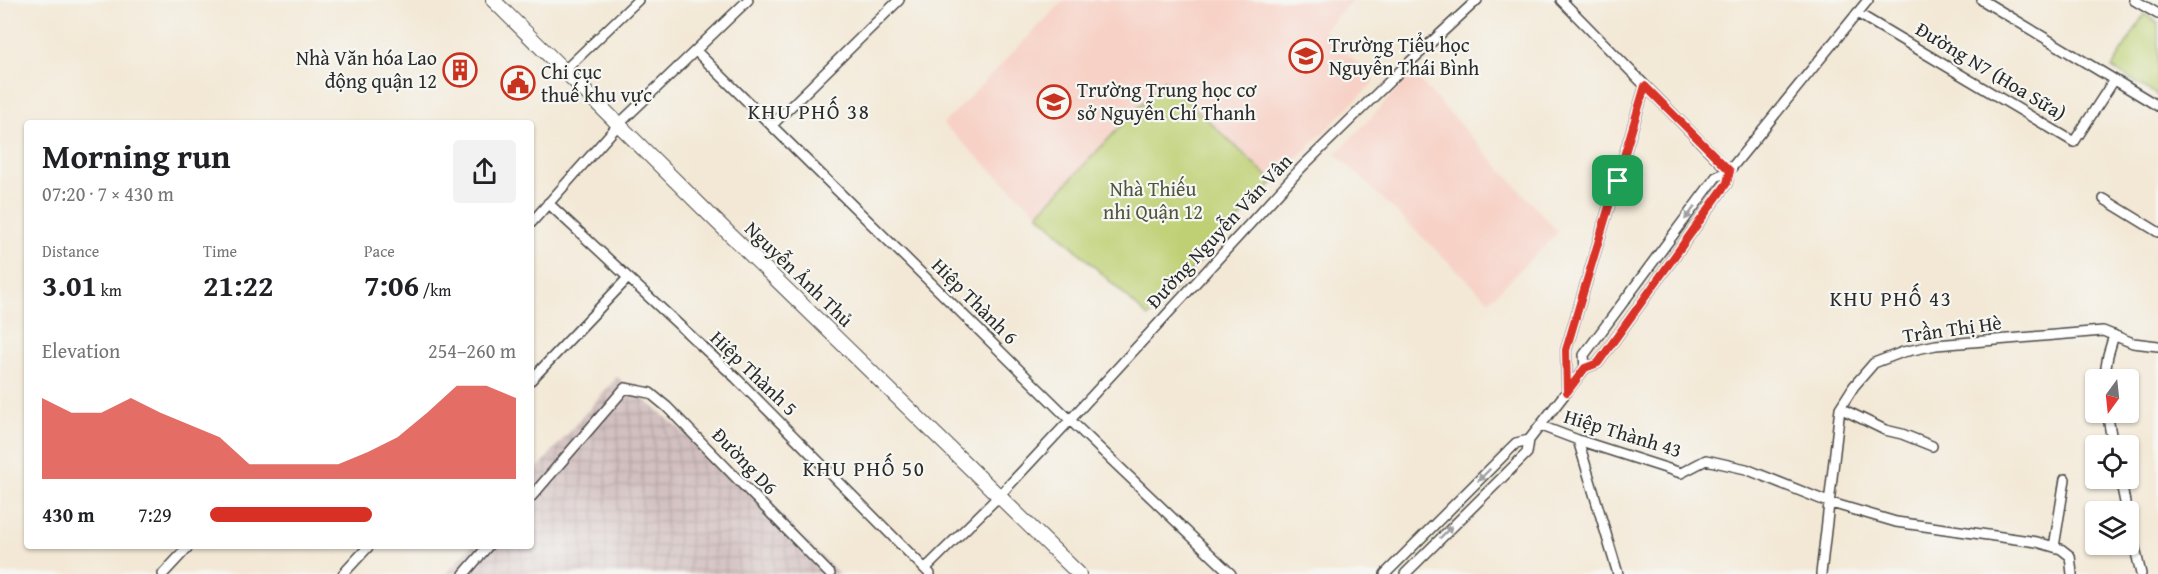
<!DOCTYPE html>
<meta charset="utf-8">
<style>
:root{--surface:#fff;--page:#f2f2f2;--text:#202124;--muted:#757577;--accent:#d93025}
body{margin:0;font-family:"Gentium Book Plus",serif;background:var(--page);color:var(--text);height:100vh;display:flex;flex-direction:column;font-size:22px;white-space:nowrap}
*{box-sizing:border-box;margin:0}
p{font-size:20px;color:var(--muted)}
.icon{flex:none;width:33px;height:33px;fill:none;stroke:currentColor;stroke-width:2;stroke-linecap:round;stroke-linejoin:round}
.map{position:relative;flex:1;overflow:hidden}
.side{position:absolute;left:24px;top:120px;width:510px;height:429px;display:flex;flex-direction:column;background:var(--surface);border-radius:6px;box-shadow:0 2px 4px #0004}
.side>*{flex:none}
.needle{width:39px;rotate:195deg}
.tools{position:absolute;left:2085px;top:369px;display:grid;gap:12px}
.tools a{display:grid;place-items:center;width:54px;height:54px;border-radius:6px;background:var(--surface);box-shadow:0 2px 4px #0004;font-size:30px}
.pin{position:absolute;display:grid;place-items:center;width:51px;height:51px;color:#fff;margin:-26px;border-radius:12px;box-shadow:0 3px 9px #0006}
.round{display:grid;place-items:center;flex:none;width:63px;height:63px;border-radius:6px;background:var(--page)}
.overview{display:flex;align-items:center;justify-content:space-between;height:102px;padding:0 18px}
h1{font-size:33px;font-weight:800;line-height:45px}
.figures{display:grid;grid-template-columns:repeat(3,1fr);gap:9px;height:102px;padding:6px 18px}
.figures div{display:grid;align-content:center}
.figures b{font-size:30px;font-weight:800}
.figures small{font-size:16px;font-weight:400}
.figures p{font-size:16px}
.chart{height:168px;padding:12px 18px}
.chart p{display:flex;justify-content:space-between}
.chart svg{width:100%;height:108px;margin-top:6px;fill:var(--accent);opacity:.7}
ul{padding:0 18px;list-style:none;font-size:20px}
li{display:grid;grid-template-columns:96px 72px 1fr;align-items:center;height:45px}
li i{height:15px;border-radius:8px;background:var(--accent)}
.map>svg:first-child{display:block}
.built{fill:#f7d1c6}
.industrial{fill:url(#industrial-grid)}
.park{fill:#bed073;stroke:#747e4f;stroke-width:1.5}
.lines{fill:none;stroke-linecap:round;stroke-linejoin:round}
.street-casing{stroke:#494744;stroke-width:12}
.secondary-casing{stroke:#494744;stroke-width:16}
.street{stroke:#fff;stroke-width:9}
.secondary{stroke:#fff;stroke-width:14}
.oneway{fill:#a0a0a0}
.route-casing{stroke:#fff;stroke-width:12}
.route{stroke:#d93025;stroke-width:8}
.labels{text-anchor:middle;stroke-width:4.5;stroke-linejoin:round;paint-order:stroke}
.poi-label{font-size:20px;fill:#2b2b2b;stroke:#f6f6f2;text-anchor:start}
.street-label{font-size:20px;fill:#2b2b2b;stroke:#f6f6f2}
.park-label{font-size:20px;fill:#50543d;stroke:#f6f6f2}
.neighbourhood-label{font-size:21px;letter-spacing:1.5px;fill:#2b2b2b;stroke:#f6f6f2}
</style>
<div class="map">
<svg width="2158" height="574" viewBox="0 0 2158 574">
<defs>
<pattern id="industrial-grid" width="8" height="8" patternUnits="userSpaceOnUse" patternTransform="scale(1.5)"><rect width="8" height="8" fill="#d2bfbf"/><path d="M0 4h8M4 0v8" fill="none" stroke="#b4a4a4"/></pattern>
</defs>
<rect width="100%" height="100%" fill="#f6f6f2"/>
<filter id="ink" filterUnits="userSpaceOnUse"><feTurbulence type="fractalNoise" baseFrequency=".0167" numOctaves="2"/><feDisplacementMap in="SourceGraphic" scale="12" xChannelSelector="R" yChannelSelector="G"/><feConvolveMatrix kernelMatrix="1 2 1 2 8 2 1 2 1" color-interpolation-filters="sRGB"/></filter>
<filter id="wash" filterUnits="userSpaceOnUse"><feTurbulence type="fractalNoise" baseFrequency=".008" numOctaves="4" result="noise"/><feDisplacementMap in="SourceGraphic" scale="24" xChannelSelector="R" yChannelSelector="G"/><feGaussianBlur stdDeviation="1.35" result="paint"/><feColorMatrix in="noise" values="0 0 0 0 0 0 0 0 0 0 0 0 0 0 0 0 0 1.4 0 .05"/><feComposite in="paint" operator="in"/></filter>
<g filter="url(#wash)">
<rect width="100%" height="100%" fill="#f3e8d5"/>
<path class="built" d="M1064 0H1352L1324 30 1375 81 1274 182 1164 80 1038 214 943 124Z
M1413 73 1558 232 1489 301 1336 154Z"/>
<path class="industrial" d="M617 377 759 494 839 574H446L471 546H531V476Z"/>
<path class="park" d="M2144 14 2158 23V96L2112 68Z
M1164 80 1274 182 1148 317 1038 214Z"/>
</g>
<g filter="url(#ink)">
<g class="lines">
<defs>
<path id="street" d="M1561 0 1729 171
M1982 0 2158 106
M2134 0 2158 14
M1857 13 2074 142 2114 80
M696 51 1070 420 1231 574
M565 70 638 0
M772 125 899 0
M2104 199 2158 232
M548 203 736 378 930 574
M531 223 619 124 748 0
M1585 368 1584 355 1716 177 1729 171 1868 0
M531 380 627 279
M2104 380 2108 355 2114 335
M1567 392 1566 350 1645 86
M1840 408 1885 430 1902 434 1932 446
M2107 412 2113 446
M1541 426 1578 440 1681 473 1706 460 1746 469 1828 502 1896 522 2037 542 2061 549 2070 556 2072 574
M1578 440 1618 574
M2120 478 2127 512
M531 497 625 388 650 393 667 407 830 574
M2128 518 2141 574
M2054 547 2065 479
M925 569 998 497 1070 420 1302 167 1398 73 1477 0
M163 574 189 546
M343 574 369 546
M464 574 488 546
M1385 574 1516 443 1529 440
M1405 574 1527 453 1529 440 1585 368 1598 363 1727 183 1729 171
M1821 574 1840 408 1854 386 1874 363 1903 352 1936 345 2103 331 2133 343 2158 346"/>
<path id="secondary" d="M493 0 712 217 1079 574"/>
</defs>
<use href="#street" class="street-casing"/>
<use href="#secondary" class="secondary-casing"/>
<use href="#street" class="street"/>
<use href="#secondary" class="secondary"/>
</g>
<defs><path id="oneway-solid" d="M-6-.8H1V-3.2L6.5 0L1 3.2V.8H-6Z" transform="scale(1.5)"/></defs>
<g class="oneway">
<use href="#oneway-solid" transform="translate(1690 213) rotate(127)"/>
<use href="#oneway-solid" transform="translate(1484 475) rotate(135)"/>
<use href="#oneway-solid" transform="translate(1446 532) rotate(-45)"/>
</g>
</g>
<g class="lines" filter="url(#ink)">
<defs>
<path id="route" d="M1645 86 1730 171 1727 183 1598 363 1585 368 1567 392 1566 350Z"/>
</defs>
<use href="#route" class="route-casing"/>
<use href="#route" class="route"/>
</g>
<defs>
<symbol id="school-ring" viewBox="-11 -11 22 22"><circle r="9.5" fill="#f6f6f2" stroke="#c8321e" stroke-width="1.5"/><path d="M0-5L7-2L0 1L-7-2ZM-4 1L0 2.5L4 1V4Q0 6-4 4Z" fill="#c8321e"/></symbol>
<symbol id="building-ring" viewBox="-11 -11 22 22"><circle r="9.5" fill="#f6f6f2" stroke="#c8321e" stroke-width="1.5"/><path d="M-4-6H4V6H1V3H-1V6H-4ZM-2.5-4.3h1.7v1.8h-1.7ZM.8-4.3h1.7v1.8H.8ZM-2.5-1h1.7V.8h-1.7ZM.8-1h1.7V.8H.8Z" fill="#c8321e"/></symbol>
<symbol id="civic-ring" viewBox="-11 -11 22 22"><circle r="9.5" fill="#f6f6f2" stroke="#c8321e" stroke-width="1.5"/><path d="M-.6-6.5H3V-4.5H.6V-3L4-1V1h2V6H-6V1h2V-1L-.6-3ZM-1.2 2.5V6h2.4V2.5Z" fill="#c8321e"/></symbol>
</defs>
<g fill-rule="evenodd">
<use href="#school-ring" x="1287" y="37" width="38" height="38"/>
<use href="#building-ring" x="441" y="51" width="38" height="38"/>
<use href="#civic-ring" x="499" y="64" width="38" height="38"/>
<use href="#school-ring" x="1035" y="83" width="38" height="38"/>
</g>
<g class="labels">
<g class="poi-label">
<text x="1329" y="52">Trường Tiểu học<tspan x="1329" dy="23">Nguyễn Thái Bình</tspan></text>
<text x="437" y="65" text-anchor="end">Nhà Văn hóa Lao<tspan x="437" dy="23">động quận 12</tspan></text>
<text x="541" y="79">Chi cục<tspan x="541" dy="23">thuế khu vực</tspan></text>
<text x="1077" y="97">Trường Trung học cơ<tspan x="1077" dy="23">sở Nguyễn Chí Thanh</tspan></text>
</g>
<g class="street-label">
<text transform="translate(1991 71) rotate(31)" y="7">Đường N7 (Hoa Sữa)</text>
<text transform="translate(1219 231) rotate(-47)" y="7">Đường Nguyễn Văn Vân</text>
<text transform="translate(799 274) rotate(44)" y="7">Nguyễn Ảnh Thủ</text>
<text transform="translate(975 301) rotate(45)" y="7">Hiệp Thành 6</text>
<text transform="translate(1952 329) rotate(-8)" y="7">Trần Thị Hè</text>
<text transform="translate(754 373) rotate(44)" y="7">Hiệp Thành 5</text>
<text transform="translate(1623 433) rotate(17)" y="7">Hiệp Thành 43</text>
<text transform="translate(745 461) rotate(46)" y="7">Đường D6</text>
</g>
<g class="park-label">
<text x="1153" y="196">Nhà Thiếu<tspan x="1153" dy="23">nhi Quận 12</tspan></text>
</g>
<g class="neighbourhood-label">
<text x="809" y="119">KHU PHỐ 38</text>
<text x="1891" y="306">KHU PHỐ 43</text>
<text x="864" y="476">KHU PHỐ 50</text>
</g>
</g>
</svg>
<div class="tools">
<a><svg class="needle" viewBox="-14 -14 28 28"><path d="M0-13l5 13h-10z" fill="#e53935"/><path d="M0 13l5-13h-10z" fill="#757577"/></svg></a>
<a><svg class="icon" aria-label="locate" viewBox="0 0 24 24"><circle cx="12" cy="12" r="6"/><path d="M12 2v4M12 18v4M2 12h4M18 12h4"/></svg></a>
<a><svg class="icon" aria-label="layers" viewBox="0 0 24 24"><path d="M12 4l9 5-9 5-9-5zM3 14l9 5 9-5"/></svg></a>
</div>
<div class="pin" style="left:1618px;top:181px;background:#1e9e55"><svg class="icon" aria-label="arrive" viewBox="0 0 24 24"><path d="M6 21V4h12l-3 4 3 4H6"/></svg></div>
<section class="side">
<div class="overview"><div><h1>Morning run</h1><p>07:20 · 7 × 430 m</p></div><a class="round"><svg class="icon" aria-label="share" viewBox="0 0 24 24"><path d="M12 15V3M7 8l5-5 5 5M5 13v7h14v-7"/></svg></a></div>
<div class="figures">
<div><p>Distance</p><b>3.01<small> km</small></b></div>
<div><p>Time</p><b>21:22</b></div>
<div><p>Pace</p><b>7:06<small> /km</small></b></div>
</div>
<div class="chart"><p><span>Elevation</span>254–260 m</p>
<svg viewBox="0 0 160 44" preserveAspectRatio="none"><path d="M0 44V11L10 17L20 17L30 11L40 17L50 22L60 27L70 38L80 38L90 38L100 38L110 33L120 27L130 17L140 6L150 6L160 11V44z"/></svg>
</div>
<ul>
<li><b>430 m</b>7:29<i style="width:53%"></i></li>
</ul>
</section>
</div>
